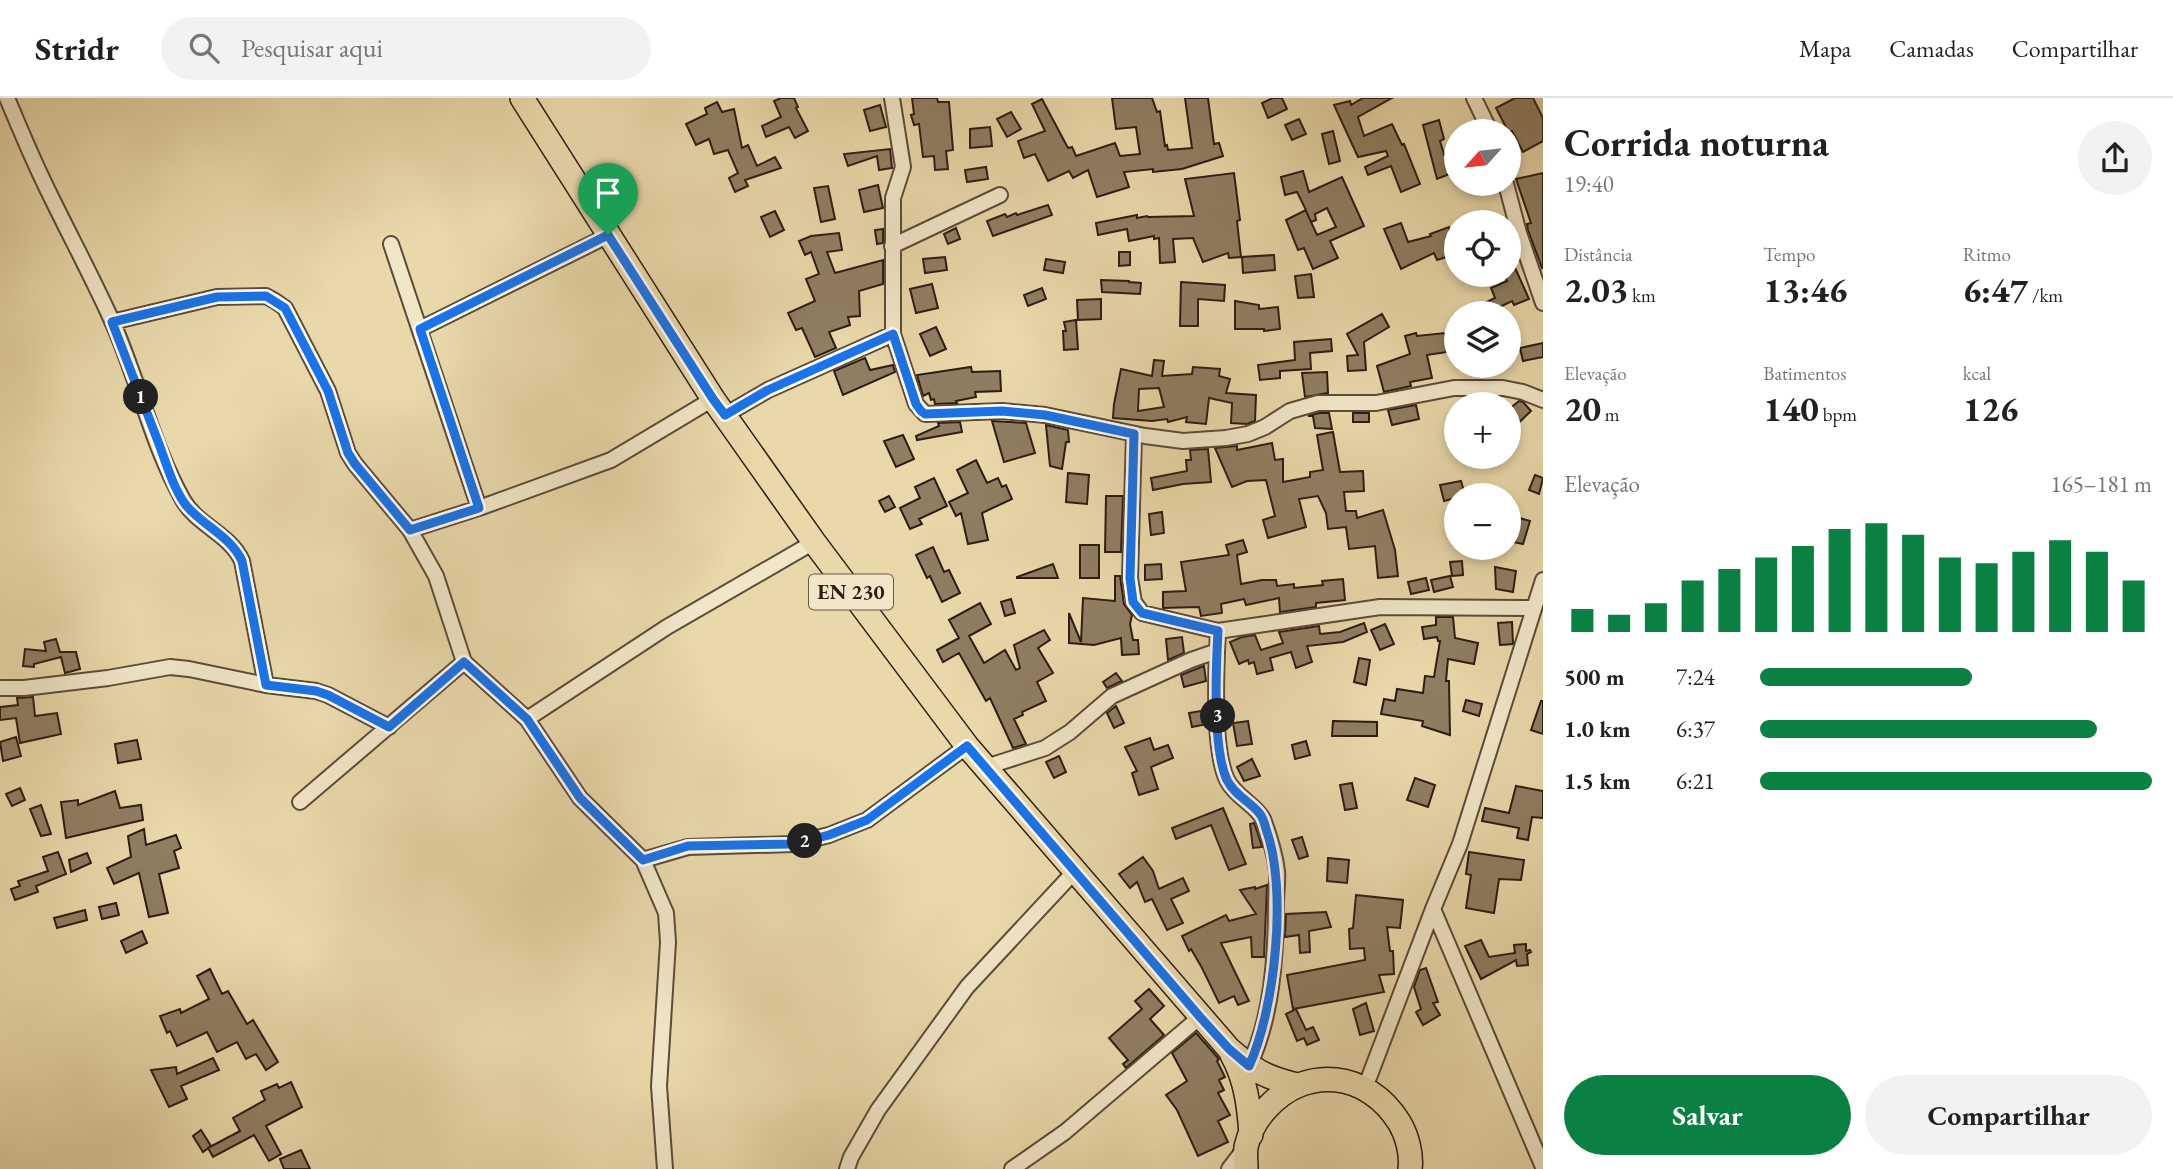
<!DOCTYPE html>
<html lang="pt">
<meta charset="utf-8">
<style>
:root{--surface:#fff;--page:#f2f2f2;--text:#202124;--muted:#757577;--line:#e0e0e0;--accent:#0b8043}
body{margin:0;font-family:"EB Garamond",serif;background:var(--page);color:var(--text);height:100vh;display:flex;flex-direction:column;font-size:26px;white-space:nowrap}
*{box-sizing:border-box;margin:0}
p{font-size:23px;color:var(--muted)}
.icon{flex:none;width:38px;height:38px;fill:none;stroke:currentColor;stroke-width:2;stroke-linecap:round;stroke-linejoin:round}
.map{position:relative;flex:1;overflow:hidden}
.details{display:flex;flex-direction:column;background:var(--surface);width:630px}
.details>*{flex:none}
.needle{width:46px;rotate:243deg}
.tools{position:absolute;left:1444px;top:21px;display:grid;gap:14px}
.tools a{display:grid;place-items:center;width:77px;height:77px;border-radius:50%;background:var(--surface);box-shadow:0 4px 10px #0003;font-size:35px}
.pin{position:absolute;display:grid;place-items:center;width:60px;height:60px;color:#fff;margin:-72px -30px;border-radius:50% 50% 50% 0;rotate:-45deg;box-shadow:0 0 7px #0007}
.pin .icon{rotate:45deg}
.km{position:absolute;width:35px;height:35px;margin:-18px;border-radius:50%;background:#222;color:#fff;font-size:19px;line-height:35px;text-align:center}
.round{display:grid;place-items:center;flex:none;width:74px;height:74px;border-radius:37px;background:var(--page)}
.summary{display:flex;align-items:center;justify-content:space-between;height:119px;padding:0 21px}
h1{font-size:38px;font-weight:700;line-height:52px}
.figures{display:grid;grid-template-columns:repeat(3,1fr);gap:10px;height:119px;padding:7px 21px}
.figures div{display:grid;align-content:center}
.figures b{font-size:35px;font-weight:700}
.figures small{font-size:19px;font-weight:400}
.figures p{font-size:19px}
.chart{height:196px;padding:14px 21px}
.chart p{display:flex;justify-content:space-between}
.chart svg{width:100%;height:126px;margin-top:7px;stroke:var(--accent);stroke-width:6}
.button{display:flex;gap:14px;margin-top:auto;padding:14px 21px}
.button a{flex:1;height:80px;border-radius:42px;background:var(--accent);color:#fff;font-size:28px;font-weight:700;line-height:80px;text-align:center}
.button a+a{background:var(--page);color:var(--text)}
ul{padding:0 21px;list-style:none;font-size:23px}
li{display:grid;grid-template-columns:112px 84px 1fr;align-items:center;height:52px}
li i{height:18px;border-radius:9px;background:var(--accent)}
header{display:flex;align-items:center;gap:42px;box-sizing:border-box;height:98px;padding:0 35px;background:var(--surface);border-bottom:2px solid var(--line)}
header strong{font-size:33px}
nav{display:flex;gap:38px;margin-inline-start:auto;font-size:24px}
.search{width:490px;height:63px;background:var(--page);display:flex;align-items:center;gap:18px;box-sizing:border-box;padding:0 24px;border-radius:38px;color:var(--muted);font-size:26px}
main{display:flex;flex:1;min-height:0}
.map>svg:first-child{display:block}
.building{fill:#8f7e62;stroke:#2d1c13;stroke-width:2;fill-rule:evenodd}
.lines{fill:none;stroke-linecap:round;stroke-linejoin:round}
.minor-casing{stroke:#5c4b39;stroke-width:18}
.primary-casing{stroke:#2d1c13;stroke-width:26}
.minor{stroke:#f1e6c8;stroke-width:14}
.primary{stroke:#e9d8aa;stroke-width:23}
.route-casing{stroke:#fff;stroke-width:14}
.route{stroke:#1a73e8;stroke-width:9}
.labels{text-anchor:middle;stroke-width:6;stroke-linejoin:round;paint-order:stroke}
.shield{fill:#f1e6c8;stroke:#685949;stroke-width:2}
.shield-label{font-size:21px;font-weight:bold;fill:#2d1c13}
</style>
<header>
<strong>Stridr</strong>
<div class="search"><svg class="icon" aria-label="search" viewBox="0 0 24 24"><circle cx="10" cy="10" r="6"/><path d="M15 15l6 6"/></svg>Pesquisar aqui</div>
<nav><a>Mapa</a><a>Camadas</a><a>Compartilhar</a></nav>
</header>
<main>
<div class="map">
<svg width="1543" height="1071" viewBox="0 0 1543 1071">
<rect width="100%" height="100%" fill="#e9d8aa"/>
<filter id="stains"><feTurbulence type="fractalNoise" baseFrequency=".00286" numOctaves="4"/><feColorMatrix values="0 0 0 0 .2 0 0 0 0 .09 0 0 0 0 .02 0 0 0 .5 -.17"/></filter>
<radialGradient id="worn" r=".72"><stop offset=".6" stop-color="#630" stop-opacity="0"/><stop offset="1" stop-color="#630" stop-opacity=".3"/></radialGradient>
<path class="building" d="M781 0H794L798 9 796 10 808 33 795 40 789 29 766 39 762 28 781 19 774 3Z
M912 0H937L938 4H949L953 52 946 53 948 71 935 72 934 58 923 59 919 26 914 27 911 17 914 16Z
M1112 0H1152L1157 14 1160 13 1165 48 1167 47 1168 52 1192 50 1185 0H1208L1214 46 1219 45 1223 58 1182 71 1153 74V71L1124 74 1129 89 1097 99 1088 72 1073 80 1069 73 1048 83 1035 56 1024 60 1018 43 1045 33 1032 6 1042 1 1068 50 1072 49 1076 58 1115 45 1120 58 1140 56 1136 29 1116 31Z
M1273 0H1282L1287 11 1268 20 1262 5Z
M1363 0H1392L1358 19 1364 38 1392 26 1402 47 1404 46 1420 86 1401 94 1391 68 1368 77 1365 69 1388 58 1386 53 1358 59 1334 7 1350 3 1351 7Z
M1515 0H1533L1543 20V43L1523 54 1512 33H1508L1496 10Z
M717 4 722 14 734 11 742 50 748 47 757 68 775 59 781 70 745 82 748 88 735 94 729 80 738 75 728 52 714 56 709 41 696 47 686 26 707 16 705 10Z
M880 7 886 29 870 33 864 12Z
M1011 14 1021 31 1007 39 997 21Z
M1299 21 1306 36 1292 42 1285 27Z
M1439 22 1444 41 1440 43 1450 76 1437 81 1423 27Z
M990 29 992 48 970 50V31Z
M1333 33 1340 63 1329 66 1322 36Z
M890 51 892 70 879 72 877 58 848 68 844 56Z
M986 69 988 81 967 84 965 72Z
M1303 73 1309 94 1342 79 1364 128 1330 143 1338 160 1313 171 1304 150 1298 152 1286 122 1306 112 1297 94 1285 97 1281 79ZM1327 110 1336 129 1317 137 1306 113 1311 124 1316 122 1315 116Z
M1234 75 1240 122 1237 123 1241 159 1229 160 1228 155 1203 164 1193 140 1173 141 1175 164 1160 165 1159 140 1154 141V138L1129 143 1127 131 1098 137 1096 125 1137 117V120L1147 118 1148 119 1194 118 1185 81Z
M1543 75V169L1542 170 1528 132 1527 126 1531 125 1516 81Z
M878 87 883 110 864 114 859 92Z
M828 88 835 121 821 124 814 90Z
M1048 107 1052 117 993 138 987 123 1005 116 1007 119 1016 115 1017 117Z
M775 113 784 132 770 139 761 119Z
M1401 125 1408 144 1431 138 1430 136 1449 129 1450 135 1456 133V156L1437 162 1434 155 1401 171 1384 131Z
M956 130 960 141 948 146 944 136Z
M883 131V145L877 146 875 132Z
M839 135 842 152 827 154 835 175 883 162V186L859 193 860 218 848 219 850 227 829 234 836 250 815 259 802 230 796 232 788 215 815 203 806 181 819 176 811 154 805 157 799 143 811 138Z
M1119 154H1130V167L1119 168Z
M1508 154 1529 201 1514 207 1512 203 1487 215H1464L1495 200 1491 190 1507 183 1504 177H1508Z
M1274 157 1275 172 1243 175 1242 159Z
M945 159 947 172 925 175 923 161Z
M1046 161 1065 164 1063 175 1044 172Z
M1311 176 1314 199 1298 200 1295 178Z
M1101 182 1129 183V184L1141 185 1140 196 1102 194Z
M1181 184 1225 187 1224 203 1198 201V228H1180Z
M932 186 938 210 916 215 910 191Z
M1042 190 1046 201 1028 208 1024 197Z
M1101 201V221L1078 222 1077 202Z
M1235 203 1259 207V211L1278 209 1280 231 1264 233V231H1235Z
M1382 216 1389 229 1364 244 1366 272 1348 273 1347 258 1358 257 1347 236Z
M1076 222 1078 251 1064 252 1063 233H1066L1064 224Z
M936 229 946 251 930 258 920 236Z
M1416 235 1417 238 1445 235 1447 254 1427 257 1432 280 1410 284 1411 288 1384 294 1377 268 1410 256 1405 238Z
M1331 241 1332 253 1310 255 1311 271 1280 273V280L1260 282 1258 267 1295 262 1294 244Z
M1543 245V259L1523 263 1520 250Z
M865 260 870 272 893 267 895 274 843 297 834 273Z
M1154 262 1164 263 1162 278 1192 276 1193 269 1220 271 1219 278 1230 281 1226 295 1256 297 1255 323 1247 326 1231 325 1232 305 1209 300 1206 326 1186 324 1187 319 1168 324 1167 321 1152 323 1113 320 1114 306 1121 271 1152 278ZM1159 290 1164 309 1138 313 1139 291Z
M971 269 972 274 1000 273 1001 293 975 294 976 299 956 303 957 305 935 306 934 301 931 302 929 295 923 298 917 277Z
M1327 274 1328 295 1305 299 1302 275Z
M1519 303 1523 304 1531 313 1508 335V312Z
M1416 307 1419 321 1392 327 1388 312Z
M1319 315H1329L1332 331 1315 330 1313 318H1308Z
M1353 315H1369V324H1353Z
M992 323 1026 325 1035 355 1004 364Z
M960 324 962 334 917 342 916 338 939 328 938 325Z
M1046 327 1068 332 1069 344H1066L1062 371 1050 368Z
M1333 334 1340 374 1363 373 1364 393 1344 394 1346 413H1356L1357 420 1383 412 1395 452 1398 478 1378 480 1375 448 1349 451 1346 429 1328 431 1326 415 1318 398 1299 401 1306 429 1268 440 1263 422 1275 418 1266 382 1247 383 1232 389 1215 350 1237 348V352L1272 345 1275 362 1283 361V384L1310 379V374L1323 372 1317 337Z
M903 337 914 361 896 369 884 343Z
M1208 351 1211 384 1183 386 1153 392 1151 380 1187 373 1186 362H1191L1190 352Z
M976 362 987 385 998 380 1002 389 1006 387 1012 401 982 415 988 442 968 446 961 415 956 418 949 404 968 395 957 372Z
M1068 375 1089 377 1087 406 1066 404Z
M1535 377 1543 380 1539 396 1529 392Z
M934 380 947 408 919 421 922 426 910 431 900 410 920 400 915 389Z
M1461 383 1465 397H1456V400L1444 403 1440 387Z
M889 398 895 409 885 414 879 403Z
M1106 398H1123L1121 454H1105Z
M1162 414 1164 435 1151 437 1149 416Z
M1516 419 1530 423 1523 446 1509 443Z
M1243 442 1247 454 1237 457 1241 486 1262 482H1276L1277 488 1294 486V490L1323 487 1322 483 1343 481 1345 502 1316 505V509L1280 514 1279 500 1246 507 1244 501 1221 506 1222 515 1201 518 1199 509 1163 510V494L1186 493 1181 464 1229 457 1226 447Z
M1080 447H1099V480H1080Z
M933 449 944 474 949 472 960 495 942 504 930 478 927 480 916 457Z
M1462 463 1463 477 1452 478 1450 464Z
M1053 466 1058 480H1017V479Z
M1161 466 1162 481 1145 482V467Z
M1495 469 1516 473 1513 494 1496 491Z
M1115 478H1120L1124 506 1132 517 1130 526 1133 542H1138L1139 556 1122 557 1121 540 1094 547 1069 545V515L1081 544 1083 500 1115 503Z
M1450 478 1453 489 1434 494 1431 482Z
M1426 480 1429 492 1411 496 1408 484Z
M1011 501 1015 515 1005 518 1001 504Z
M980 505 991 526 969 538 984 565 1005 552 1016 572 1020 570 1014 547 1044 532 1050 542 1038 550 1053 575 1037 584 1046 603 1022 614 1023 617 1014 621 1026 646 1013 650 990 600 986 603 959 555 943 564 937 552 959 540 949 522Z
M1436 519H1453L1455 540 1478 545 1474 566 1448 561 1446 583H1449L1450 637 1422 628 1423 623 1381 616 1384 601 1395 603 1397 591 1423 595 1425 578 1434 579 1440 543H1438L1437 539 1424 541 1422 529 1436 527Z
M1512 524 1513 546 1500 547 1498 525Z
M1364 525 1367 534 1343 544 1307 548 1312 564 1296 570 1291 554 1270 560 1273 572 1257 576 1254 564 1249 566 1248 562 1239 566 1230 544 1242 539 1255 537 1261 552 1283 545 1279 534 1319 528 1320 536 1340 534Z
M1385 526 1394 546 1380 552 1371 532Z
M1182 539 1184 555 1168 562 1166 541Z
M56 541 60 554H76L80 571 65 575 61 559 34 566V569L23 568 25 551 46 553 44 544Z
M1359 560 1370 562 1366 587 1354 584Z
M1204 568 1206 583 1184 589 1181 577Z
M1116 575 1122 583 1107 590 1103 584Z
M33 599 35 618 57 615 61 636 20 645 16 620 0 622V609L18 607 17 600Z
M1466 602 1482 606 1479 618 1463 613Z
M1541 603H1543V636L1531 632Z
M1116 608 1124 625 1114 630 1107 615Z
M1207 612V626L1192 629 1189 615Z
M1248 623 1252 646 1237 648 1233 625Z
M1333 623 1377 624V638H1332Z
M16 639 21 658 3 663 0 644Z
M1150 640 1154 652 1168 647 1173 660 1151 669 1158 691 1139 697 1132 675 1137 673 1125 649Z
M137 642 141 661 118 665 115 646Z
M1306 643 1310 657 1295 661 1292 647Z
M1059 658 1066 674 1054 680 1046 664Z
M1252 661 1260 678 1244 683 1237 669Z
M1415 680 1435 687 1428 709 1407 702Z
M1352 685 1357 710 1345 712 1340 687Z
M1516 688 1543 693V720L1532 719 1528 742 1517 740 1519 730 1482 723 1485 710 1509 715Z
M20 690 25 702 12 708 6 696Z
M115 693 120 710 141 707 143 722 66 740 61 704 78 702V707Z
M41 707 51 736 41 738 30 711Z
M1223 710 1246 766 1229 772 1211 727 1176 741 1172 730Z
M1254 725 1258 736 1262 749 1253 750 1250 726Z
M144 731 146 747 176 737 181 750 174 753 179 770 159 776 168 815 149 819 139 775 114 786 107 770 131 759 128 738Z
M1302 739 1308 758 1299 761 1292 742Z
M58 754 66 776 36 788 38 794 15 802 11 791 20 788 18 783 48 773 43 759Z
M1469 754 1524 762 1521 782 1499 781 1494 815 1466 810 1471 777 1466 776Z
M87 755 91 765 71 774 69 762Z
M1143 759 1153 773 1159 791 1183 780 1189 793 1171 801 1183 825 1167 832 1152 801 1145 804 1137 784 1130 790 1119 776Z
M1328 760 1349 762 1347 785 1327 783Z
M1267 787 1264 859H1252L1251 839 1221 845 1249 903 1238 907 1234 898 1219 905 1202 870 1191 851 1189 853 1182 838 1226 817 1229 823 1256 816 1240 792 1255 789V791Z
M1356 797 1403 802 1400 830 1387 829 1390 853H1393L1394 876 1379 877 1384 894 1293 911 1287 877 1365 862 1364 850 1350 851 1349 831 1353 830Z
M116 805 119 817 102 821 99 809Z
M85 812 87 822 57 830 54 820Z
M1326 814 1331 829 1309 833 1310 854 1300 855 1299 837 1285 839 1286 816Z
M142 833 147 845 126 855 121 843Z
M1481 842 1489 859 1515 855 1514 847 1526 846V853L1530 852 1531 854 1527 856 1528 867 1517 868 1516 862 1481 881 1465 848Z
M1426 870 1438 904 1433 905 1440 917 1423 927 1416 914 1421 911 1414 889 1420 872Z
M210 871 222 896 228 893 247 926 253 922 278 964 266 972 256 956 246 961 237 944 217 954 207 934 177 948 170 933 167 935 160 918 180 911 181 915 209 901 197 878Z
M1149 891 1164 908 1150 921 1164 937 1126 970 1123 966 1128 962 1109 940 1142 911 1135 903Z
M1366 905 1374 933 1360 937 1353 911Z
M1296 911 1306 932 1313 929 1319 942 1307 947 1304 940 1297 943 1286 916Z
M1196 935 1219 961 1217 963 1225 979 1219 982 1224 992 1218 995 1230 1017 1218 1023 1228 1044 1198 1058 1177 1012 1166 997 1187 983 1172 955Z
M213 960 219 972 181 988 187 1001 169 1009 151 972 176 969 177 976Z
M291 984 302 1009 266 1028 281 1056 269 1063 254 1037 213 1059 208 1050 240 1033 233 1020 265 1002 261 993 277 986 279 990Z
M201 1032 211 1048 203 1054 193 1038Z
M301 1052 310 1071H284L280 1061Z"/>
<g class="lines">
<defs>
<path id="minor" d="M7 0C18 26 29 53 41 78 64 127 90 174 112 223 138 281 152 347 183 402 197 427 230 436 242 463L266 587
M1474 0 1490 33
M1506 86 1519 135 1543 205
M391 146 479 410
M892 148 1000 97
M112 224 217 199 266 198 275 203 285 210 328 293 348 355 355 366 410 432 436 478 464 564 527 621 580 700 643 762 666 815 668 844 659 988 665 1071
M420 231 609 137
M893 236 916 306 925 316 1002 313 1045 317 1145 338 1183 343 1226 340 1248 336 1265 329 1290 313 1318 305H1376L1454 290H1503L1523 294 1543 302
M725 317 768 292 893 236V100L903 69 892 0
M1134 336 1130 480 1134 504 1142 515 1218 533C1216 569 1212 650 1227 682 1235 698 1257 708 1263 721 1269 737 1275 755 1277 773 1278 783 1276 794 1276 805 1276 859 1272 919 1249 968
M410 432 479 410 611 362 713 301
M1218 533 1380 509 1534 510
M0 590H24L108 580 170 569 189 571 266 587 316 593 328 597 389 629
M527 621 667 529 814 444
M986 669 1045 650 1070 634 1112 598 1191 562 1217 553
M300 704 464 564
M643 762 688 749 793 746 829 737 867 722 967 648
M1433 811 1543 1069
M1365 990 1433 811 1460 746 1543 482
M847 1071 851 1059 878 1012 967 889 1075 773
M1012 1071 1065 1034 1200 919
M1229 1071 1245 1050"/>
<path id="primary" d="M522 0 713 301 814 444 967 648 1229 951C1254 973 1265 979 1297 987
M1232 957C1246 982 1249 1008 1251 1037
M1246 1071C1246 1064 1245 1056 1246 1049 1249 1035 1257 1021 1266 1011 1306 966 1368 974 1399 1024 1407 1037 1412 1056 1410 1071"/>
</defs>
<use href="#minor" class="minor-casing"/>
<use href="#primary" class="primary-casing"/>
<use href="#minor" class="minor"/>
<use href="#primary" class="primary"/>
</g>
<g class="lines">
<defs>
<path id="route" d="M608 137 713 301 725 317 768 292 893 236 916 306 921 313 925 316 1002 313 1045 317 1134 336 1130 480 1133 504 1142 515 1218 533C1216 569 1212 650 1227 682 1235 698 1251 704 1260 716 1263 720 1265 727 1266 731 1288 790 1275 912 1249 968L1229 951 1200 919 967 648 867 722 829 737 793 746 688 748 643 762 580 700 527 621 464 564 389 629 328 597 316 593 266 587 242 463C230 437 201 427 185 406 173 389 166 365 159 346 143 305 128 265 112 224L217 199 266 198 285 210 328 293 348 355 355 366 410 432 479 410 420 231Z"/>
</defs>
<use href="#route" class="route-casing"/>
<use href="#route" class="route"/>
</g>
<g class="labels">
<rect class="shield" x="809" y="476.5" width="84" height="35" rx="5"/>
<g class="shield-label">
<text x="851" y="501">EN 230</text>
</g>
</g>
<rect width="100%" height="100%" filter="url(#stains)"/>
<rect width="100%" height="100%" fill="url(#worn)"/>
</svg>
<div class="tools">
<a><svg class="needle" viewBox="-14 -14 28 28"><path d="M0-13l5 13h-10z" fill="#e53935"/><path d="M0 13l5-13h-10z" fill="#757577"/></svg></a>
<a><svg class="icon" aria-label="locate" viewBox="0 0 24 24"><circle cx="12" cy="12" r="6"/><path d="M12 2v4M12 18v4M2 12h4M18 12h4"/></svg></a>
<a><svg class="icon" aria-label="layers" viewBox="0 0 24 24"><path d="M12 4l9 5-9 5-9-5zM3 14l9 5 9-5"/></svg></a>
<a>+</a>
<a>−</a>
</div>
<div class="pin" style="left:608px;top:137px;background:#1e9e55"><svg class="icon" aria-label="arrive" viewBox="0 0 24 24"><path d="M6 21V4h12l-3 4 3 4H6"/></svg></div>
<b class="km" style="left:141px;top:299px">1</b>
<b class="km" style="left:805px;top:743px">2</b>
<b class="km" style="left:1218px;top:618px">3</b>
</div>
<section class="details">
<div class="summary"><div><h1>Corrida noturna</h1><p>19:40</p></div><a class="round"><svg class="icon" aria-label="share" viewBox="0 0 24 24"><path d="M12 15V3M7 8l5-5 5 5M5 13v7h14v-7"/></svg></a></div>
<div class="figures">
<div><p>Distância</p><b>2.03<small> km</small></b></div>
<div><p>Tempo</p><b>13:46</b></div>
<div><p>Ritmo</p><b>6:47<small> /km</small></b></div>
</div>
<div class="figures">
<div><p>Elevação</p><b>20<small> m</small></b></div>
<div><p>Batimentos</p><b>140<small> bpm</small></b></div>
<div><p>kcal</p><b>126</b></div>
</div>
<div class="chart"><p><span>Elevação</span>165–181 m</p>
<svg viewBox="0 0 160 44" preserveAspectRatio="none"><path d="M5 44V36M15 44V38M25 44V34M35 44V26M45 44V22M55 44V18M65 44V14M75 44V8M85 44V6M95 44V10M105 44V18M115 44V20M125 44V16M135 44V12M145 44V16M155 44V26"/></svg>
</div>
<ul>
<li><b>500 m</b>7:24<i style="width:54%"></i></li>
<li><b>1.0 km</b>6:37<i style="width:86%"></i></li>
<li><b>1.5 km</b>6:21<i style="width:100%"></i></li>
</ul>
<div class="button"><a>Salvar</a><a>Compartilhar</a></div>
</section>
</main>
